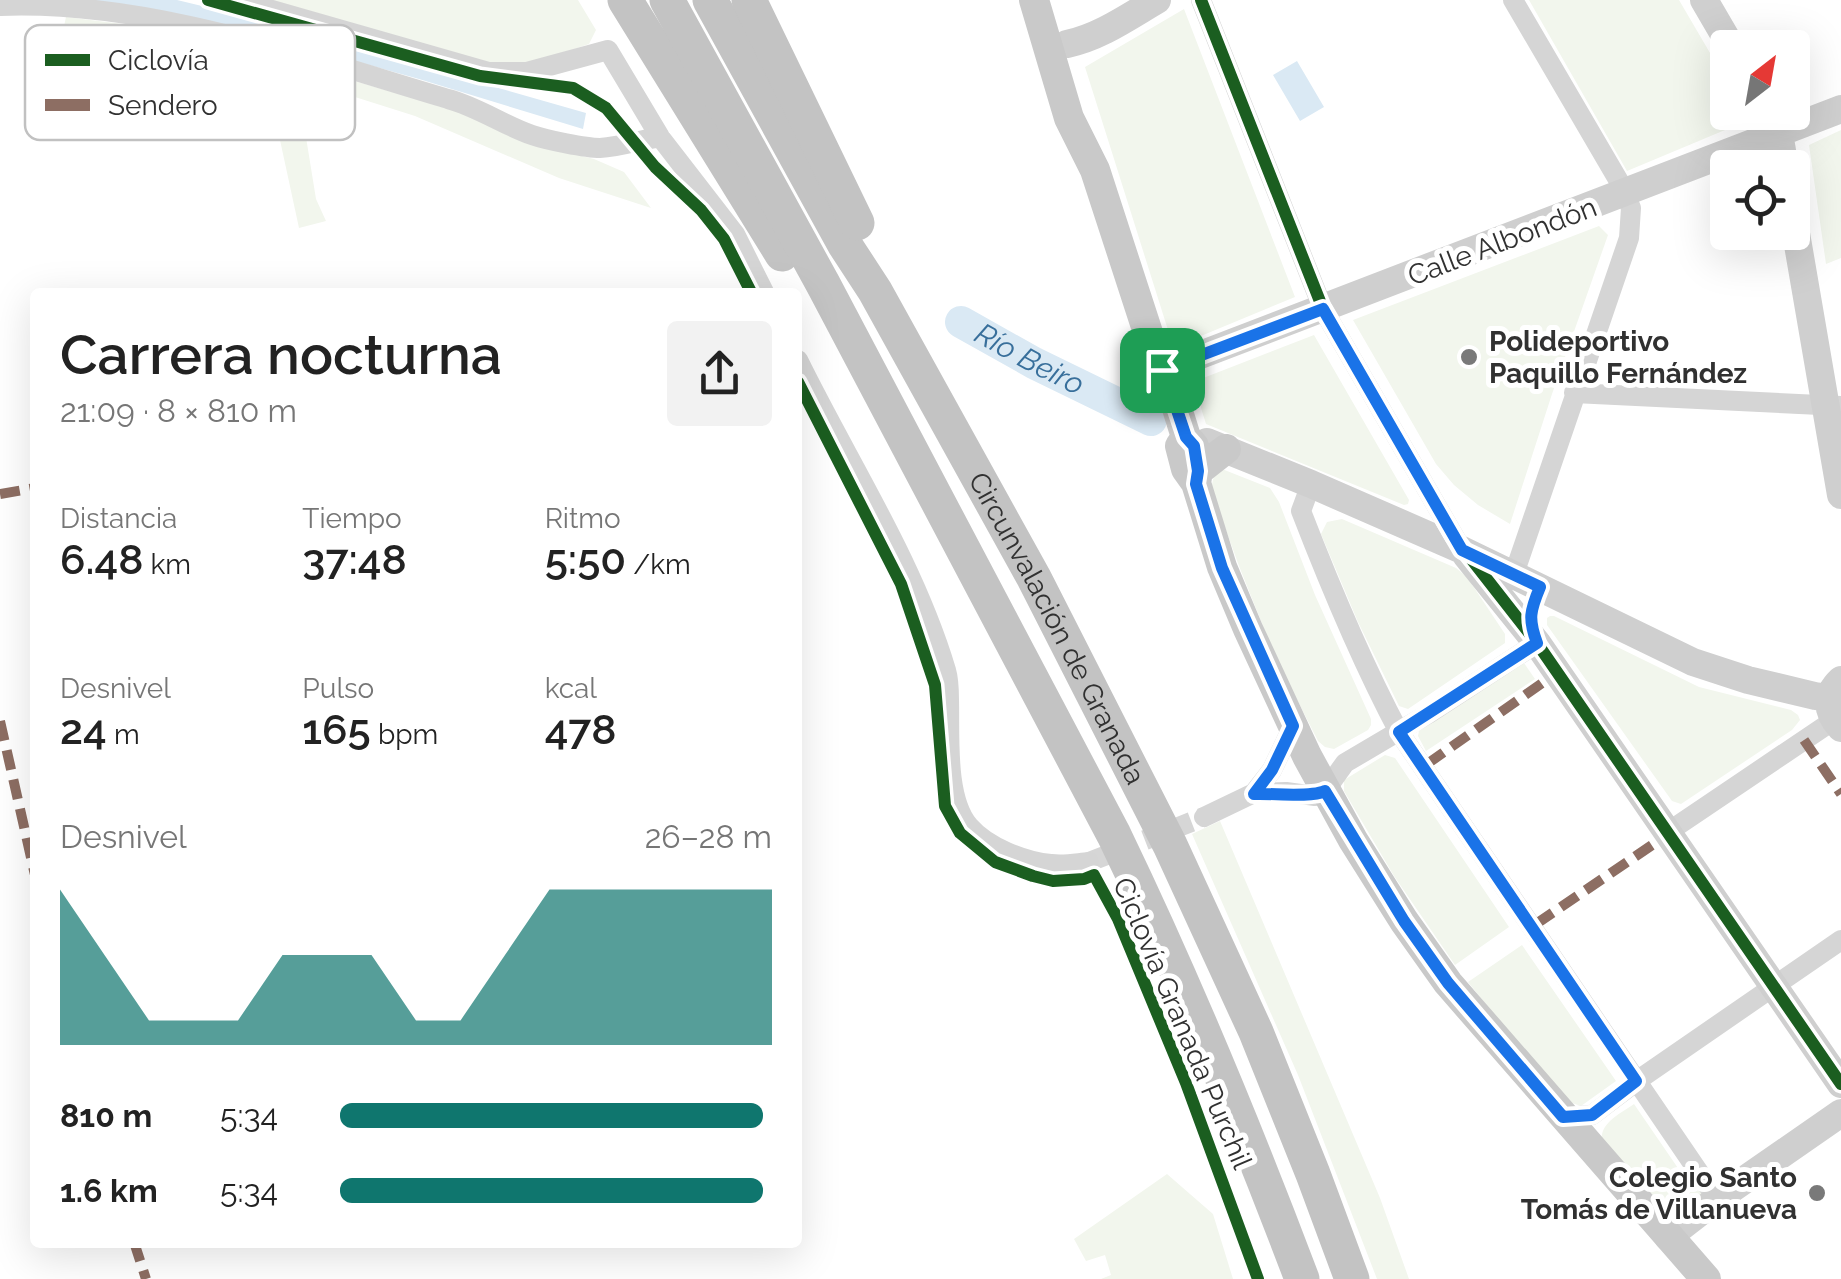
<!DOCTYPE html>
<html lang="es">
<meta charset="utf-8">
<style>
:root{--surface:#fff;--page:#f2f2f2;--text:#222;--muted:#767676;--accent:#0f766e}
body{margin:0;font-family:Raleway,sans-serif;background:var(--page);color:var(--text);height:100vh;display:flex;flex-direction:column;font-size:38px;white-space:nowrap}
*{box-sizing:border-box;margin:0}
p{font-size:32px;color:var(--muted)}
.icon{flex:none;width:55px;height:55px;fill:none;stroke:currentColor;stroke-width:2;stroke-linecap:round;stroke-linejoin:round}
.map{position:relative;flex:1;overflow:hidden}
.drawer{position:absolute;left:30px;top:288px;width:772px;height:960px;display:flex;flex-direction:column;background:var(--surface);border-radius:10px;box-shadow:0 10px 40px #0002}
.drawer>*{flex:none}
.needle{width:65px;rotate:31deg}
.tools{position:absolute;left:1710px;top:30px;display:grid;gap:20px}
.tools a{display:grid;place-items:center;width:100px;height:100px;border-radius:10px;background:var(--surface);box-shadow:0 10px 40px #0002;font-size:50px}
.pin{position:absolute;display:grid;place-items:center;width:85px;height:85px;color:#fff;margin:-42px;border-radius:20px;box-shadow:0 5px 15px #0006}
.round{display:grid;place-items:center;flex:none;width:105px;height:105px;border-radius:10px;background:var(--page)}
.head{display:flex;align-items:center;justify-content:space-between;height:170px;padding:0 30px}
h1{font-size:55px;font-weight:600;line-height:75px}
.metrics{display:grid;grid-template-columns:repeat(3,1fr);gap:15px;height:170px;padding:10px 30px}
.metrics div{display:grid;align-content:center}
.metrics b{font-size:42px;font-weight:600}
.metrics small{font-size:28px;font-weight:400}
.metrics p{font-size:28px}
.chart{height:280px;padding:20px 30px}
.chart p{display:flex;justify-content:space-between}
.chart svg{width:100%;height:180px;margin-top:10px;fill:var(--accent);opacity:.7}
ul{padding:0 30px;list-style:none;font-size:32px}
li{display:grid;grid-template-columns:160px 120px 1fr;align-items:center;height:75px}
li i{height:25px;border-radius:12px;background:var(--accent)}
.map>svg:first-child{display:block}
.green{fill:#f2f6ed}
.water{fill:#dae9f4}
.lines{fill:none;stroke-linecap:round;stroke-linejoin:round}
.river{stroke:#dae9f4;stroke-width:32}
.street-tunnel{stroke:#d6d6d6;stroke-width:20;stroke-dasharray:20 10;stroke-linecap:butt}
.street{stroke:#d5d5d5;stroke-width:20}
.secondary{stroke:#cfcfcf;stroke-width:28}
.primary{stroke:#c9c9c9;stroke-width:30}
.highway{stroke:#c3c3c3;stroke-width:35}
.quiet{stroke:#8d6e63;stroke-width:10;stroke-dasharray:20 10;stroke-linecap:butt}
.cycleway-casing{stroke:#fff;stroke-width:19}
.cycleway{stroke:#1b5e20;stroke-width:12}
.route-casing{stroke:#fff;stroke-width:20}
.route{stroke:#1a73e8;stroke-width:12}
.poi-dot{fill:#797979;stroke:#fff;stroke-width:4}
.labels{text-anchor:middle;stroke-width:10;stroke-linejoin:round;paint-order:stroke}
.street-label{font-size:28px;fill:#313131;stroke:#fff}
.poi-label{font-size:28px;font-weight:bold;fill:#313131;stroke:#fff;text-anchor:start}
.water-label{font-size:30px;font-style:italic;fill:#386f9b;stroke:#fff}
.key{fill:#fff;stroke:#c1c1c1;stroke-width:2.5}
.key-label{font-size:28px;fill:#313131}
</style>
<div class="map">
<svg width="1841" height="1279" viewBox="0 0 1841 1279">
<rect width="100%" height="100%" fill="#fff"/>
<path class="green" d="M264 0H578L596 30 589 44 527 65 492 67Z
M1529 0H1679L1727 82 1728 112 1745 113 1749 120 1627 171Z
M1184 9 1295 297 1184 343 1175 340 1168 330 1085 67Z
M66 17 155 28 288 62 469 114 537 145 594 159 624 172 651 208 559 178 415 116 295 78 299 94 316 199 326 221 299 228 272 103 243 72 111 34 58 54Z
M1841 130V258L1826 264 1809 145Z
M1599 226 1608 235 1552 394 1510 524 1478 505 1454 485 1436 464 1353 320Z
M1314 335 1409 500 1408 504 1404 505 1206 424 1193 382Z
M1222 469 1270 488 1279 502 1315 595 1371 719V725L1368 730 1334 749 1325 747 1318 741 1275 656 1239 566 1211 489 1214 475Z
M1342 519 1456 568 1467 577 1505 634V643L1408 709 1399 706 1358 622 1321 534 1327 522Z
M1550 616H1554L1699 687 1791 710 1798 715 1800 720 1792 730 1681 804 1672 801 1547 625V618Z
M1524 663 1535 679 1426 751 1418 736 1419 731Z
M1385 755 1395 758 1509 927 1455 965 1394 876 1344 791V780Z
M1220 821 1380 1198 1409 1279H1377L1298 1075 1192 834Z
M1522 945 1616 1081 1581 1106 1563 1100 1468 982Z
M1634 1104 1693 1190 1699 1187 1702 1192 1700 1200 1674 1222 1602 1142C1599 1123 1620 1114 1634 1104Z
M1167 1174 1213 1214 1233 1279H1101L1111 1275 1105 1255 1086 1261 1074 1239Z"/>
<path class="water" d="M76 0H177L260 20 586 113 583 129 419 79 258 34Z
M1297 61 1324 107 1300 121 1273 75Z"/>
<g class="lines">
<path class="river" id="s1" d="M961 322 1034 363 1151 420"/>
<path class="street-tunnel" d="M1089 862 1204 817"/>
<path class="street" d="M237 0 489 72H527L608 50 660 137 735 234 764 292
M1201 0 1323 309 1462 550
M1513 0 1620 183 1631 208 1629 238 1514 574
M0 6C149 0 306 57 448 99 478 107 503 125 532 135 546 140 586 148 600 148 620 147 641 140 660 137
M798 360C848 462 913 560 946 670 949 680 949 690 949 700 950 736 945 798 969 826 987 847 1025 862 1051 864 1064 866 1077 863 1089 862
M1574 393 1841 406
M1311 484 1301 511C1330 586 1361 661 1399 732L1717 1199
M1254 793 1272 770 1293 726
M1204 817 1254 793 1286 792 1315 796 1325 791 1345 763 1428 714 1537 643
M1668 832 1834 720
M1563 1117 1592 1115 1641 1078 1841 940"/>
<path class="secondary" d="M1704 0 1732 48
M1067 44C1100 37 1128 17 1157 0
M1770 112 1779 133 1785 168
M1792 210 1841 495
M1161 370 1841 109
M1207 442 1311 484 1462 550 1693 662 1748 680 1815 696 1829 698
M1466 555 1537 643 1841 1084
M1841 680C1825 695 1826 712 1841 728
M1668 1237 1717 1199 1841 1113"/>
<path class="primary" d="M1034 0 1069 118 1095 170 1151 342 1171 389 1186 437 1194 446 1195 452
M1186 437 1180 446 1186 469 1196 483 1222 567 1248 629 1307 756 1353 840 1404 921 1448 983 1706 1279
M1196 483 1198 471 1226 449"/>
<g class="highway">
<path d="M625 0 782 254"/>
<path d="M667 0 823 284 1114 835C1184 980 1245 1128 1302 1279"/>
<path id="s2" d="M710 0 845 245 875 291 1034 578 1170 845 1256 1032 1313 1174 1352 1279"/>
<path d="M749 0 857 223"/>
</g>
<path class="quiet" d="M0 494 35 488
M0 721 35 875
M1804 740 1841 794
M1427 764 1548 679
M1536 924 1658 841
M134 1242 146 1279"/>
<defs>
<path id="cycleway" d="M208 0 480 76 573 88 606 108 655 167 701 210 724 239 751 292
M1201 0 1323 309 1454 537 1537 643 1841 1084
M798 382 901 584 935 685 945 806 960 833 995 862 1033 876 1053 881 1084 879 1094 875 1118 919 1186 1083 1258 1279"/>
</defs>
<use href="#cycleway" class="cycleway-casing"/>
<use href="#cycleway" class="cycleway"/>
</g>
<g class="lines">
<defs>
<path id="route" d="M1323 309 1462 550 1540 587C1530 611 1528 619 1537 643L1399 732 1636 1081 1592 1115 1563 1117 1448 983 1404 921 1325 791C1310 798 1273 793 1254 794L1272 770 1293 726 1222 568 1196 484 1198 471 1194 446 1186 437 1170 389 1162 370Z"/>
</defs>
<use href="#route" class="route-casing"/>
<use href="#route" class="route"/>
</g>
<g class="poi-dot">
<circle cx="1469" cy="357" r="10"/>
<circle cx="1817" cy="1193" r="10"/>
</g>
<g class="labels">
<g class="street-label">
<text transform="translate(1502 241) rotate(-21)" y="10">Calle Albondón</text>
<text dy="10" stroke="none"><textPath href="#s2" startOffset="718">Circunvalación de Granada</textPath></text>
<text transform="translate(1183 1023) rotate(67)" y="10">Ciclovía Granada Purchil</text>
</g>
<g class="poi-label">
<text x="1489" y="351">Polideportivo<tspan x="1489" dy="32">Paquillo Fernández</tspan></text>
<text x="1797" y="1187" text-anchor="end">Colegio Santo<tspan x="1797" dy="32">Tomás de Villanueva</tspan></text>
</g>
<g class="water-label">
<text dy="10" stroke="none"><textPath href="#s1" startOffset="78">Río Beiro</textPath></text>
</g>
</g>
<rect x="25" y="25" width="330" height="115" rx="15" class="key"/>
<rect x="45" y="54" width="45" height="12" fill="#1b5e20"/>
<rect x="45" y="99" width="45" height="12" fill="#8d6e63"/>
<g class="key-label">
<text x="108" y="70">Ciclovía</text>
<text x="108" y="115">Sendero</text>
</g>
</svg>
<div class="tools">
<a><svg class="needle" viewBox="-14 -14 28 28"><path d="M0-13l5 13h-10z" fill="#e53935"/><path d="M0 13l5-13h-10z" fill="#767676"/></svg></a>
<a><svg class="icon" aria-label="locate" viewBox="0 0 24 24"><circle cx="12" cy="12" r="6"/><path d="M12 2v4M12 18v4M2 12h4M18 12h4"/></svg></a>
</div>
<div class="pin" style="left:1162px;top:370px;background:#1e9e55"><svg class="icon" aria-label="arrive" viewBox="0 0 24 24"><path d="M6 21V4h12l-3 4 3 4H6"/></svg></div>
<section class="drawer">
<div class="head"><div><h1>Carrera nocturna</h1><p>21:09 · 8 × 810 m</p></div><a class="round"><svg class="icon" aria-label="share" viewBox="0 0 24 24"><path d="M12 15V3M7 8l5-5 5 5M5 13v7h14v-7"/></svg></a></div>
<div class="metrics">
<div><p>Distancia</p><b>6.48<small> km</small></b></div>
<div><p>Tiempo</p><b>37:48</b></div>
<div><p>Ritmo</p><b>5:50<small> /km</small></b></div>
</div>
<div class="metrics">
<div><p>Desnivel</p><b>24<small> m</small></b></div>
<div><p>Pulso</p><b>165<small> bpm</small></b></div>
<div><p>kcal</p><b>478</b></div>
</div>
<div class="chart"><p><span>Desnivel</span>26–28 m</p>
<svg viewBox="0 0 160 44" preserveAspectRatio="none"><path d="M0 44V6L10 22L20 38L30 38L40 38L50 22L60 22L70 22L80 38L90 38L100 22L110 6L120 6L130 6L140 6L150 6L160 6V44z"/></svg>
</div>
<ul>
<li><b>810 m</b>5:34<i style="width:98%"></i></li>
<li><b>1.6 km</b>5:34<i style="width:98%"></i></li>
</ul>
</section>
</div>
